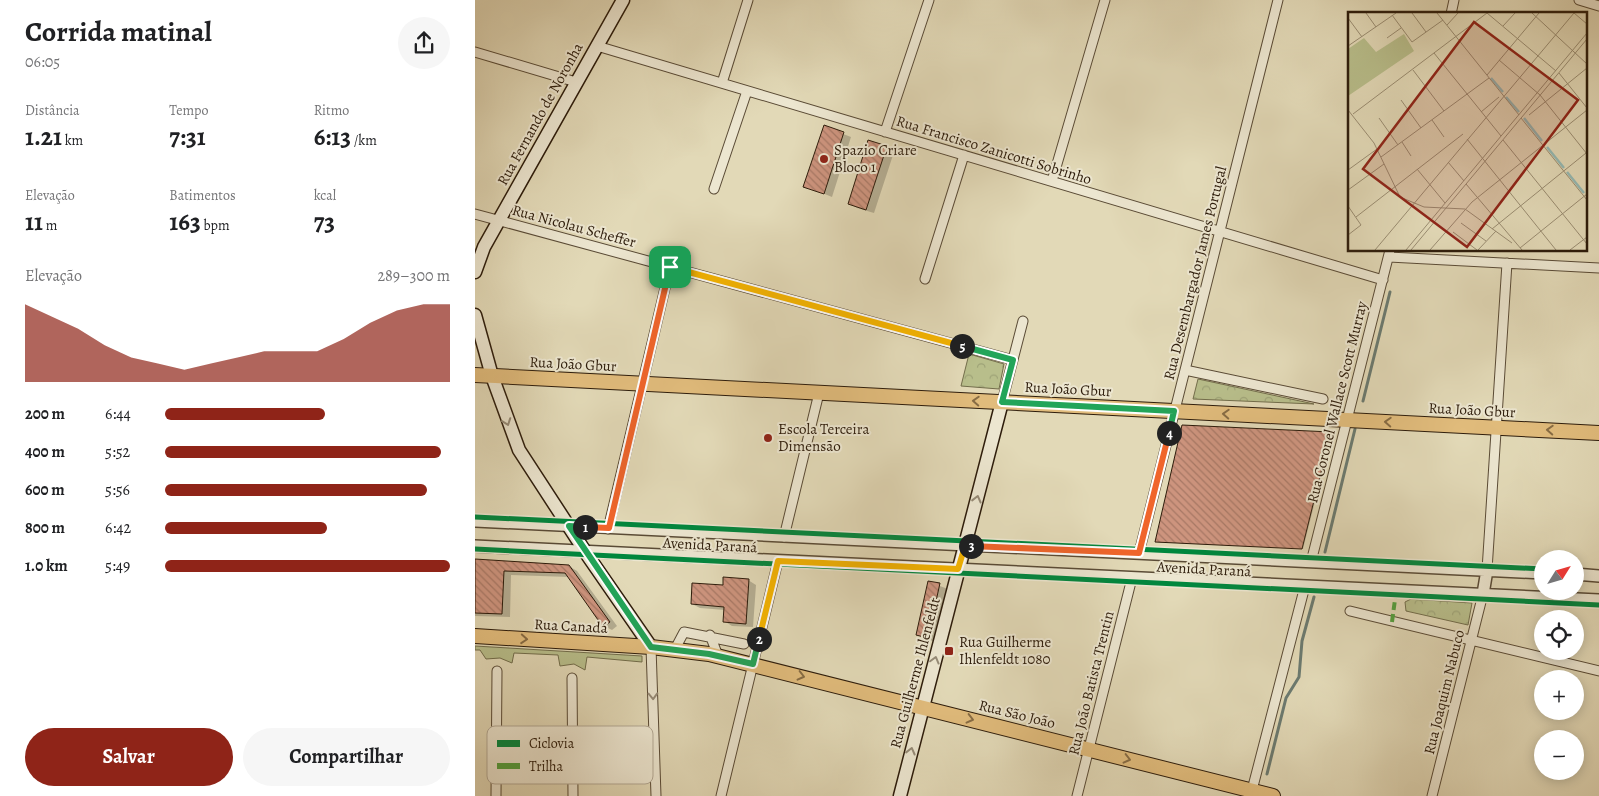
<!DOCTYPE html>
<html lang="pt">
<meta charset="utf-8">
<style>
:root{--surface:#fff;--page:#f6f6f6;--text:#202124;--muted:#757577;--accent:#8f2418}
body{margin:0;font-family:Alegreya,serif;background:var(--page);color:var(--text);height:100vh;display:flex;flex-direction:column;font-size:19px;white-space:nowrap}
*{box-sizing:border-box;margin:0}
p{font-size:16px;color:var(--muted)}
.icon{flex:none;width:28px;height:28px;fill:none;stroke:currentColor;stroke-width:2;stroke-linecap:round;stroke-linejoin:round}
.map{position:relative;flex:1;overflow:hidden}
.drawer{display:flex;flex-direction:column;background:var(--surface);width:475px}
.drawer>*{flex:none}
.needle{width:32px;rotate:53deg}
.controls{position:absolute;left:1059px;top:550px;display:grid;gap:10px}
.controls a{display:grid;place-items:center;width:50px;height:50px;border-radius:50%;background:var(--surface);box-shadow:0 2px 12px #0003;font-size:25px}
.pin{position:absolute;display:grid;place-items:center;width:42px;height:42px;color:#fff;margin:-21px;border-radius:10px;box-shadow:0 2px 8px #0006}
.km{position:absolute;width:25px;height:25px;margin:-12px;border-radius:50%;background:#222;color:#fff;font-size:14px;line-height:25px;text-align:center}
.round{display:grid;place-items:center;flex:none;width:52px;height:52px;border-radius:26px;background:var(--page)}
.summary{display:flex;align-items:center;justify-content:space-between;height:85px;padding:0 25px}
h1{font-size:28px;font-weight:700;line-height:38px}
.figures{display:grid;grid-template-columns:repeat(3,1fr);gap:8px;height:85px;padding:5px 25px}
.figures div{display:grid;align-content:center}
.figures b{font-size:25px;font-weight:700}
.figures small{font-size:14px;font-weight:400}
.figures p{font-size:14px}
.chart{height:140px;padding:10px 25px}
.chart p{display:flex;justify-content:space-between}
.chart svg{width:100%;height:90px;margin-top:5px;fill:var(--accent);opacity:.7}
.cta{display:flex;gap:10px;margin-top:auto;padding:10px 25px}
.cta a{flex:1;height:58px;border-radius:30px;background:var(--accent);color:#fff;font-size:20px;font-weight:700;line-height:58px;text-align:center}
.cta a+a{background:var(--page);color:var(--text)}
ul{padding:0 25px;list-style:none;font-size:16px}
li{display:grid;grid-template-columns:80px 60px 1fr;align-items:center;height:38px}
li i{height:12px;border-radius:6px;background:var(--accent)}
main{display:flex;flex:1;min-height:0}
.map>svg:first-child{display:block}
.forest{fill:url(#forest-crowns);stroke:#726d4b}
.garden{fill:#b8be8b;stroke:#726d4b}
.shadow{fill:#0003}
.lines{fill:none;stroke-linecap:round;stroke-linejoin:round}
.stream{stroke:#6b7a70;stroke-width:3}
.building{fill:url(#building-back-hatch);stroke:#2d1c0b}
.minor-casing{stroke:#5a4b36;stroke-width:11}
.tertiary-casing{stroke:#5a4b36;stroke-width:14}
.secondary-casing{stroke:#2d1c0b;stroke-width:15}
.primary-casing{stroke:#2d1c0b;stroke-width:16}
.minor{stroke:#ece6d0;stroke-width:9}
.tertiary{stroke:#ece6d0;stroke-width:11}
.secondary{stroke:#ece6d0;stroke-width:12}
.primary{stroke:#e1bc7c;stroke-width:14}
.quiet{stroke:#52a13e;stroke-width:4;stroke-dasharray:8 4;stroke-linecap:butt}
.cycleway-casing{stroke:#ece6d0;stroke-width:8}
.cycleway{stroke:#00873e;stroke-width:5}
.oneway{stroke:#876c44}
.oneway2{stroke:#968b77}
.split-1-casing{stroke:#fff;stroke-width:10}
.split-2-casing{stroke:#fff;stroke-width:10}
.split-3-casing{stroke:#fff;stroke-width:10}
.split-4-casing{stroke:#fff;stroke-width:10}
.split-5-casing{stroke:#fff;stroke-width:10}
.split-6-casing{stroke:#fff;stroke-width:10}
.split-1{stroke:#f0652b;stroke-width:6}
.split-2{stroke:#22a559;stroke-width:6}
.split-3{stroke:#f5b400;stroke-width:6}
.split-4{stroke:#f0652b;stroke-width:6}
.split-5{stroke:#22a559;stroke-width:6}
.split-6{stroke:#f5b400;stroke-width:6}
.poi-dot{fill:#8f2418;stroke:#ece6d0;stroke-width:2}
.labels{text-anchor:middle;stroke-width:4;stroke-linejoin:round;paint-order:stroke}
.street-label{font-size:15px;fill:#2d1c0b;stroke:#ece6d0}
.poi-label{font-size:15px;fill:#2d1c0b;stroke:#ece6d0;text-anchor:start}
.inset-river{fill:none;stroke:#95b9b3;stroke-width:2.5}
.inset-road{fill:none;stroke:#9a8d72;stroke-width:1}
.view{fill:#8f2418;fill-opacity:0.15;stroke:#8f2418;stroke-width:2.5}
.inset-edge{fill:none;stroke:#2d1c0b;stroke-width:2.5}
.key{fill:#ece6d0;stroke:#b3a995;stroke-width:1}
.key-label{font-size:14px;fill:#2d1c0b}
</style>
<main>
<section class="drawer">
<div class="summary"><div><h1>Corrida matinal</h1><p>06:05</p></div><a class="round"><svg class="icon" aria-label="share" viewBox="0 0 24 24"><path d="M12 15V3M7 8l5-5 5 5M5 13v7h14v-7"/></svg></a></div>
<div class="figures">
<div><p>Distância</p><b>1.21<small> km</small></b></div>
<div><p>Tempo</p><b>7:31</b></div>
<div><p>Ritmo</p><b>6:13<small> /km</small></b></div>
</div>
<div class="figures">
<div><p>Elevação</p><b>11<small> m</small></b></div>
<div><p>Batimentos</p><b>163<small> bpm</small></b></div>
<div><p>kcal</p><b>73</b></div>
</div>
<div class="chart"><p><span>Elevação</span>289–300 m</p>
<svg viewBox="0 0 160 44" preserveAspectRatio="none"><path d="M0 44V6L10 12L20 18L30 26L40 32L50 35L60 38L70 35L80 32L90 29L100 29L110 29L120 23L130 15L140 9L150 6L160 6V44z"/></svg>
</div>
<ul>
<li><b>200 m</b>6:44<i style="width:56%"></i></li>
<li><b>400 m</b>5:52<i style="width:97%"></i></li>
<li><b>600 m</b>5:56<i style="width:92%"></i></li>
<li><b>800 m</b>6:42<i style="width:57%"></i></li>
<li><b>1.0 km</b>5:49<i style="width:100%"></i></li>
</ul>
<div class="cta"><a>Salvar</a><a>Compartilhar</a></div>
</section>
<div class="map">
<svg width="1124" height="796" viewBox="0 0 1124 796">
<defs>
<pattern id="forest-crowns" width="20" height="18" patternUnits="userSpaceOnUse" patternTransform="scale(1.25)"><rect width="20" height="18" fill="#b8be8b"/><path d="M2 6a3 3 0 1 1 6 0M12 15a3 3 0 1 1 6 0" fill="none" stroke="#9ea377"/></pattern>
<pattern id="building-back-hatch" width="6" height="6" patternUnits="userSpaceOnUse" patternTransform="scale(1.25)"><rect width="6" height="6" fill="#cd947e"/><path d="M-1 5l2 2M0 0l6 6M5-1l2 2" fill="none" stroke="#a77865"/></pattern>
</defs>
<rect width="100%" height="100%" fill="#e2d9b7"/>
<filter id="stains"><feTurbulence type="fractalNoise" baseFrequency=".004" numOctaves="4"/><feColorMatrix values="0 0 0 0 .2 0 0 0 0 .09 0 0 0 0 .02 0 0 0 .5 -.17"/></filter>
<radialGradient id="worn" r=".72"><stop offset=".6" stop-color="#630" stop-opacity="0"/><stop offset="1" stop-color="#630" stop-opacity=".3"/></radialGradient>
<path class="forest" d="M494 354 529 364 524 389 486 386Z
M723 379 839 404 718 399Z
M936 599 997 603 993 625 931 611 930 602Z"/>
<path class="garden" d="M0 646 167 656V662L112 657 110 670 99 664 85 666 83 655 39 653 37 663 25 658 11 659 5 650H0Z"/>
<path class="shadow" d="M350 127 376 137 357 197 330 186Z
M411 147 419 152 399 213 382 208 374 203Z
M708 426 857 434 828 549 682 542Z
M0 560 94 566 102 571 142 626 137 630 129 626 94 577 36 575 35 617 0 616Z
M273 580 281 585 278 627 257 626 249 621 250 610 225 608 217 604Z
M454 582 473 589 460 642 442 635Z"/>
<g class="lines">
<path class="stream" d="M888 401 915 292
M850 552 880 429
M792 774 811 698 824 677 827 641 839 597"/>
</g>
<path class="building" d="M349 125 369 132 349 194 328 187Z
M393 140 412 146 391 210 373 204Z
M707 425 856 432 827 549 680 542Z
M0 559 94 565 135 622 128 627 90 573 29 571 27 614 0 613Z
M248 577 274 579 271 624 248 622 249 607 216 604 217 583 248 585Z
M453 581 465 583 453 638 441 635Z"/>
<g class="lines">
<defs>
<path id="minor" d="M1104 0 1124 6
M976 14 979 0
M122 46 908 280
M0 52 101 82
M247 83 273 0
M410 132 454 0
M577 181 630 0
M239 189 272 91
M0 214 538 360
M914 257 1124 268
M450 279 489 155
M710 370 848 399
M527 402 548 321
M133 529 195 267
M309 537 344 393
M664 553 803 0
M836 562 915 250
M1012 570 1032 263
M875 611 1124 671
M235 635 243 656
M176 647 181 796
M200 649 209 632 269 644
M97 678 98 796
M776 794 830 586
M21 796 22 671
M246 796 303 561
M602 796 657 578
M957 796 1008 594"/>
<path id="tertiary" d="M0 521 1068 573
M0 546 1124 600
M1100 574 1124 576
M1008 594 1012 570"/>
<path id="secondary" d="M0 272 9 247 148 0
M0 315 17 376 44 450 113 556 176 647
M425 796 527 402"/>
<path id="primary" d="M0 375 1124 433
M0 636 176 647 234 654 798 796"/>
</defs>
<use href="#minor" class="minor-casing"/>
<use href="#tertiary" class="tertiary-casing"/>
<use href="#secondary" class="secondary-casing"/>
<use href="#primary" class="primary-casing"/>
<use href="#minor" class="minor"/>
<use href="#tertiary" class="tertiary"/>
<use href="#secondary" class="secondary"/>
<use href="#primary" class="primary"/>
<path class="quiet" d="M917 622 921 592"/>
<defs>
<path id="cycleway" d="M0 517 1068 569
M0 549 1124 605"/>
</defs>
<use href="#cycleway" class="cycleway-casing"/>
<use href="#cycleway" class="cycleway"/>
</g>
<defs><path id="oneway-chevron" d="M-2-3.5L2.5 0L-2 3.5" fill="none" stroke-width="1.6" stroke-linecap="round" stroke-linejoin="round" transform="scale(1.25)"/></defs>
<g class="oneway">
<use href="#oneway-chevron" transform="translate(501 401) rotate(-177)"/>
<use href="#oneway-chevron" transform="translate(751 414) rotate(-177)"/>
<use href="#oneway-chevron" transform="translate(913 422) rotate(-177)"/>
<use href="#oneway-chevron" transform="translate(1075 430) rotate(-177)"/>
<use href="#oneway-chevron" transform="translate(49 639) rotate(4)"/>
<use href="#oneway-chevron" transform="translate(326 676) rotate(14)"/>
<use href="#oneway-chevron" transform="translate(495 719) rotate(14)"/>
<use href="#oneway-chevron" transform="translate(652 759) rotate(14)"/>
</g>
<g class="oneway2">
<use href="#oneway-chevron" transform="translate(32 422) rotate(70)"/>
<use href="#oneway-chevron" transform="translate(502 499) rotate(-76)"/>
<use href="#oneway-chevron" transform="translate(460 660) rotate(-75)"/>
<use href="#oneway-chevron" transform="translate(178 696) rotate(88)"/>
<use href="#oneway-chevron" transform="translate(436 751) rotate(-76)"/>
</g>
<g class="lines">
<defs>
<path id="split-1" d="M110 527 134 528 195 267"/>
<path id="split-2" d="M110 527 94 526 176 647 234 654 278 664 284 639"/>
<path id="split-3" d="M284 639 303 561 483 569 490 546H496"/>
<path id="split-4" d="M496 546 664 553 694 433"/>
<path id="split-5" d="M487 346 538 360 527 402 699 411 694 433"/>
<path id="split-6" d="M195 267 487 346"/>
</defs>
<use href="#split-1" class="split-1-casing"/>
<use href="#split-2" class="split-2-casing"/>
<use href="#split-3" class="split-3-casing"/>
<use href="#split-4" class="split-4-casing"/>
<use href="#split-5" class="split-5-casing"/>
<use href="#split-6" class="split-6-casing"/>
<use href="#split-1" class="split-1"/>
<use href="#split-2" class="split-2"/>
<use href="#split-3" class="split-3"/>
<use href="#split-4" class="split-4"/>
<use href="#split-5" class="split-5"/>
<use href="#split-6" class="split-6"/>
</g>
<g class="poi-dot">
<circle cx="349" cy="159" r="5"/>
<circle cx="293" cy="438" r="5"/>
<rect x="469" y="646" width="10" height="10" rx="2.5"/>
</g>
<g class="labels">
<g class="street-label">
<text transform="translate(65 114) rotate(-61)" y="5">Rua Fernando de Noronha</text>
<text transform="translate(519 150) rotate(17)" y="5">Rua Francisco Zanicotti Sobrinho</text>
<text transform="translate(99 226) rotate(15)" y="5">Rua Nicolau Scheffer</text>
<text transform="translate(720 273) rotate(-76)" y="5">Rua Desembargador James Portugal</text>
<text transform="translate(98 364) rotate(3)" y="5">Rua João Gbur</text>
<text transform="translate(593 389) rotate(3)" y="5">Rua João Gbur</text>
<text transform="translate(862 402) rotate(-76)" y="5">Rua Coronel Wallace Scott Murray</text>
<text transform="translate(997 410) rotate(3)" y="5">Rua João Gbur</text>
<text transform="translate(235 545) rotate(3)" y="5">Avenida Paraná</text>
<text transform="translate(729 569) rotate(3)" y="5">Avenida Paraná</text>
<text transform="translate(96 626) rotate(3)" y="5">Rua Canadá</text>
<text transform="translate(440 673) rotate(-75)" y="5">Rua Guilherme Ihlenfeldt</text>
<text transform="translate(616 683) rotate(-76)" y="5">Rua João Batista Trentin</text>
<text transform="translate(969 692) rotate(-76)" y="5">Rua Joaquim Nabuco</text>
<text transform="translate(542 714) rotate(14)" y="5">Rua São João</text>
</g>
<g class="poi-label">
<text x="359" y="155">Spazio Criare<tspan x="359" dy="17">Bloco 1</tspan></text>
<text x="303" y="434">Escola Terceira<tspan x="303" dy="17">Dimensão</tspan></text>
<text x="484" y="647">Rua Guilherme<tspan x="484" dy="17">Ihlenfeldt 1080</tspan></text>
</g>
</g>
<g transform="translate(873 12)">
<rect width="239" height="239" fill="#e2d9b7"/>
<path d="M56 22 66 39 0 84V37L16 26 28 40Z" fill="#b8be8b"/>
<path class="inset-river" d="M143 66 155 80M158 85 171 100M176 106 194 129M199 135 216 156M219 160 236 181"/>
<path class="inset-road" d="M18 1 28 15M64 1 78 20M89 1 171 103M139 1 208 59M184 1 239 52M226 1 239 12M44 3 64 30 95 8M0 6 14 25M99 13 110 1M155 14 167 1M39 26 53 16M0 34 48 1M86 41 153 124M151 48 192 83 239 142M65 58 96 99M211 61 239 96M139 63 191 1M53 88 73 116M0 98 26 131 52 185 76 195 117 197M133 100 151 85M5 102 139 1M181 103 239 56M31 106 50 133M173 106 239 188M84 108 96 125M119 127 208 238M155 128 239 232M54 130 63 144M33 145 141 66M100 150 116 169M69 157 97 191M0 158 29 137M118 172 174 238M0 178 36 152M0 194 13 213 0 223M117 197 164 231M8 205 115 122M113 211 138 229M144 217 238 141M105 220 129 238M172 236 239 182M27 238 226 1M58 238 239 21M63 238 239 27M82 238 124 190 239 98M130 238 148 219M222 238 239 225"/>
<path class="view" d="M126 10 230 88 119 235 15 157Z"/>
<rect width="239" height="239" class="inset-edge"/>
</g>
<rect x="12" y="726" width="166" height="58" rx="8" class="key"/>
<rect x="22" y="740" width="23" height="7" fill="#00873e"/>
<rect x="22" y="763" width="23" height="6" fill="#52a13e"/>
<g class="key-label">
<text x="54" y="748">Ciclovia</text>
<text x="54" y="771">Trilha</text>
</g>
<rect width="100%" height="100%" filter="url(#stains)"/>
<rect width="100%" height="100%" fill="url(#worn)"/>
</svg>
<div class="controls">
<a><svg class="needle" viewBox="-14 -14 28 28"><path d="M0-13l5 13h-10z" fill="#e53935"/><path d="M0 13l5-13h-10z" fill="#757577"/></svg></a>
<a><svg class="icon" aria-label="locate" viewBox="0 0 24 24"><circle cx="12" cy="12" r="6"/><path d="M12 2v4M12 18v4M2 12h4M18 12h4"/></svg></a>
<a>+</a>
<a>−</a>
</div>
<div class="pin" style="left:195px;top:267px;background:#1e9e55"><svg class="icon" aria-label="arrive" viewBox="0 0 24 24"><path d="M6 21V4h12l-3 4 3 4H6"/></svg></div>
<b class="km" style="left:110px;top:527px">1</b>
<b class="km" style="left:284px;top:639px">2</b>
<b class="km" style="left:496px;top:546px">3</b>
<b class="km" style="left:694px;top:433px">4</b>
<b class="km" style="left:487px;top:346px">5</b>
</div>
</main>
